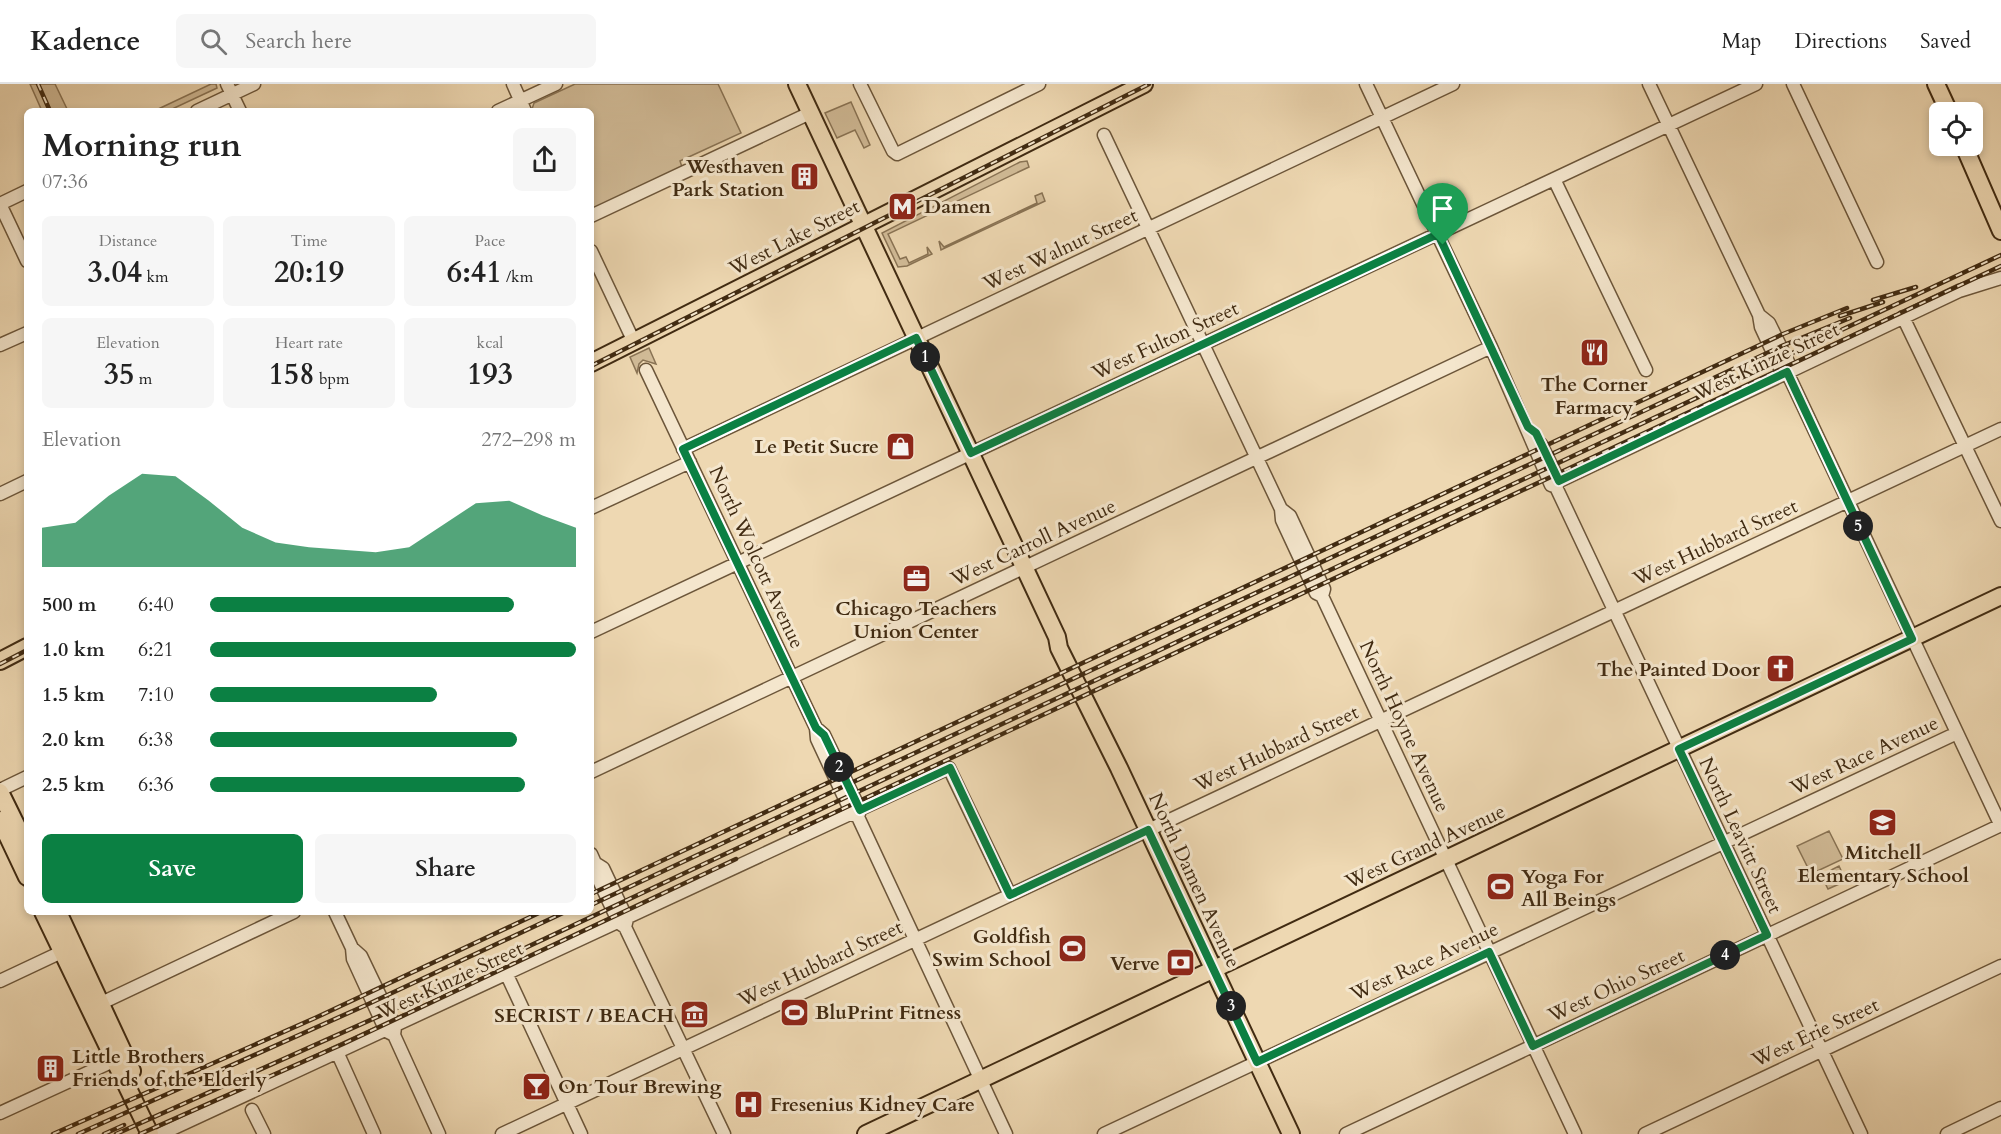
<!DOCTYPE html>
<meta charset="utf-8">
<style>
:root{--surface:#fff;--page:#f6f6f6;--text:#222;--muted:#767676;--line:#e0e0e0;--accent:#0b8043}
body{margin:0;font-family:Cardo,serif;background:var(--page);color:var(--text);height:100vh;display:flex;flex-direction:column;font-size:22px;white-space:nowrap}
*{box-sizing:border-box;margin:0}
p{font-size:20px;color:var(--muted)}
.icon{flex:none;width:33px;height:33px;fill:none;stroke:currentColor;stroke-width:2;stroke-linecap:round;stroke-linejoin:round}
.map{position:relative;flex:1;overflow:hidden}
.panel{position:absolute;left:24px;top:24px;width:570px;height:807px;display:flex;flex-direction:column;background:var(--surface);border-radius:9px;box-shadow:0 3px 9px #0003}
.panel>*{flex:none}
.controls{position:absolute;left:1929px;top:18px;display:grid;gap:12px}
.controls a{display:grid;place-items:center;width:54px;height:54px;border-radius:9px;background:var(--surface);box-shadow:0 3px 9px #0003;font-size:30px}
.pin{position:absolute;display:grid;place-items:center;width:51px;height:51px;color:#fff;margin:-62px -26px;border-radius:50% 50% 50% 0;rotate:-45deg;box-shadow:0 0 6px #0007}
.pin .icon{rotate:45deg}
.km{position:absolute;width:30px;height:30px;margin:-15px;border-radius:50%;background:#222;color:#fff;font-size:16px;line-height:30px;text-align:center}
.round{display:grid;place-items:center;flex:none;width:63px;height:63px;border-radius:9px;background:var(--page)}
.overview{display:flex;align-items:center;justify-content:space-between;height:102px;padding:0 18px}
h1{font-size:33px;font-weight:600;line-height:45px}
.figures{display:grid;grid-template-columns:repeat(3,1fr);gap:9px;height:102px;padding:6px 18px}
.figures div{display:grid;align-content:center;border-radius:9px;background:var(--page);text-align:center}
.figures b{font-size:30px;font-weight:600}
.figures small{font-size:16px;font-weight:400}
.figures p{font-size:16px}
.chart{height:168px;padding:12px 18px}
.chart p{display:flex;justify-content:space-between}
.chart svg{width:100%;height:108px;margin-top:6px;fill:var(--accent);opacity:.7}
.cta{display:flex;gap:12px;margin-top:auto;padding:12px 18px}
.cta a{flex:1;height:69px;border-radius:9px;background:var(--accent);color:#fff;font-size:24px;font-weight:600;line-height:69px;text-align:center}
.cta a+a{background:var(--page);color:var(--text)}
ul{padding:0 18px;list-style:none;font-size:20px}
li{display:grid;grid-template-columns:96px 72px 1fr;align-items:center;height:45px}
li i{height:15px;border-radius:8px;background:var(--accent)}
header{display:flex;align-items:center;gap:36px;box-sizing:border-box;height:84px;padding:0 30px;background:var(--surface);border-bottom:2px solid var(--line)}
header strong{font-size:28px}
nav{display:flex;gap:33px;margin-inline-start:auto;font-size:21px}
.search{width:420px;height:54px;background:var(--page);display:flex;align-items:center;gap:15px;box-sizing:border-box;padding:0 21px;border-radius:9px;color:var(--muted);font-size:22px}
.map>svg:first-child{display:block}
.green{fill:#d1bb97;stroke:#897354;stroke-width:1.5}
.lines{fill:none;stroke-linecap:round;stroke-linejoin:round}
.minor-casing{stroke:#6c563a;stroke-width:15}
.major-casing{stroke:#412b12;stroke-width:20}
.minor{stroke:#f4e6cd;stroke-width:12}
.major{stroke:#eed8b2;stroke-width:16}
.rail-casing{stroke:#412b12;stroke-width:4.5}
.rail{stroke:#f4e6cd;stroke-width:2;stroke-dasharray:7;stroke-linecap:butt}
.route-casing{stroke:#fff;stroke-width:12}
.route{stroke:#0b8043;stroke-width:8}
.labels{text-anchor:middle;stroke-width:6;stroke-linejoin:round;paint-order:stroke}
.poi-label{font-size:20px;font-weight:bold;fill:#412b12;stroke:#f4e6cd;text-anchor:end}
.street-label{font-size:20px;fill:#412b12;stroke:#f4e6cd}
</style>
<header>
<strong>Kadence</strong>
<div class="search"><svg class="icon" aria-label="search" viewBox="0 0 24 24"><circle cx="10" cy="10" r="6"/><path d="M15 15l6 6"/></svg>Search here</div>
<nav><a>Map</a><a>Directions</a><a>Saved</a></nav>
</header>
<div class="map">
<svg width="2001" height="1050" viewBox="0 0 2001 1050">
<rect width="100%" height="100%" fill="#eed8b2"/>
<filter id="stains"><feTurbulence type="fractalNoise" baseFrequency=".00333" numOctaves="4"/><feColorMatrix values="0 0 0 0 .2 0 0 0 0 .09 0 0 0 0 .02 0 0 0 .5 -.17"/></filter>
<radialGradient id="worn" r=".72"><stop offset=".6" stop-color="#630" stop-opacity="0"/><stop offset="1" stop-color="#630" stop-opacity=".3"/></radialGradient>
<path class="green" d="M30 0H55L68 27H42Z
M211 0H216L217 4 168 27H154Z
M575 0H718L741 49 680 77 682 83 591 126V27H533L532 25 534 19Z
M851 18 870 61 864 64 855 46 837 54 825 29Z
M1027 77 1029 83 888 150 900 175 906 173 909 179 928 170 927 163 932 170 907 182 898 183 882 149 1020 78Z
M1042 109 1045 117 941 166 939 157 944 163 1037 119 1035 112Z
M649 264 656 280 643 276 639 280 637 289 630 273Z
M1829 747 1843 775 1811 790 1797 762Z
M1839 782 1846 797 1828 805 1821 791Z"/>
<g class="lines">
<defs>
<path id="minor" d="M227 0 240 27
M513 0 525 27
M860 0 893 67 897 70 1039 0
M1366 0 1491 263 1551 401 1556 403 1861 1050
M1649 0 1759 231 1761 243 1781 286 1787 288 2001 742
M1793 0 1877 178
M197 27 254 0
M498 27 556 0
M1104 51 1281 425 1282 436 1316 509 1322 512
M1554 95 1646 286
M0 120 27 177
M0 120 27 107
M591 132 810 29
M591 167 634 258
M1759 231 1769 239 1790 282 1787 288
M1903 233 2001 437
M0 261 27 249
M646 286 816 644 817 655 852 730 858 733
M1541 360 1559 397 1556 403
M683 365 1453 0
M1551 401 1959 207 2001 194
M0 410 27 397
M591 424 690 378
M1281 425 1290 432 1324 505 1322 512 1575 1050
M591 548 1756 0
M816 644 824 651 860 726 858 733 1006 1050
M591 688 1491 263
M0 706 27 693
M591 770 595 779V788L619 839 625 843 724 1050
M595 779 603 784 627 835 625 843
M335 828 352 864 353 875 386 947 392 950
M352 864 361 872 395 943 394 951 439 1050
M507 891 581 1050
M0 897 70 864
M93 923 294 828
M338 970 374 1050
M252 1026 264 1050
M0 1029 122 973
M161 1050 949 684 1010 811
M502 1050 2001 345
M1104 1050 1957 649
M1346 1050 2001 741
M1645 1050 2001 882
M1947 1050 2001 1024"/>
<path id="major" d="M797 0 1057 553 1059 564 1119 684 1291 1050
M1936 0 1949 28
M1964 62 2001 147
M591 279 1144 0
M0 577 27 563
M0 708 27 763
M0 736 27 793
M43 828 150 1050
M58 828 132 987
M866 1050 2001 512"/>
</defs>
<use href="#minor" class="minor-casing"/>
<use href="#major" class="major-casing"/>
<use href="#minor" class="minor"/>
<use href="#major" class="major"/>
<defs>
<path id="rail" d="M38 0 50 27
M1873 216 1916 203
M1840 232 1883 218
M591 282 1149 0
M0 580 27 566
M791 749 2001 182
M591 810 1783 250 1847 224
M591 821 1784 261 1850 234
M53 1050 315 934 541 828
M78 1050 364 922 565 828
M104 1050 124 1041
M116 1050 395 925 2001 171
M140 1050 343 960 736 775"/>
</defs>
<use href="#rail" class="rail-casing"/>
<use href="#rail" class="rail"/>
</g>
<g class="lines">
<defs>
<path id="route" d="M1438 150 1528 343 1536 349 1559 397 1787 288 1912 555 1679 665 1767 851 1533 962 1489 868 1257 978 1148 746 1010 811 950 684 860 726 824 651 816 644 683 365 916 254 971 369Z"/>
</defs>
<use href="#route" class="route-casing"/>
<use href="#route" class="route"/>
</g>
<defs>
<symbol id="building-square" viewBox="-11 -11 22 22"><rect x="-9" y="-9" width="18" height="18" rx="4" fill="#8f2418" stroke="#f4e6cd"/><path d="M-4-6H4V6H1V3H-1V6H-4ZM-2.5-4.3h1.7v1.8h-1.7ZM.8-4.3h1.7v1.8H.8ZM-2.5-1h1.7V.8h-1.7ZM.8-1h1.7V.8H.8Z" fill="#fff"/></symbol>
<symbol id="metro-square" viewBox="-11 -11 22 22"><rect x="-9" y="-9" width="18" height="18" rx="4" fill="#8f2418" stroke="#f4e6cd"/><path d="M-5.5 5V-5H-3L0 0L3-5H5.5V5H3V-.5L0 4L-3-.5V5Z" fill="#fff"/></symbol>
<symbol id="restaurant-square" viewBox="-11 -11 22 22"><rect x="-9" y="-9" width="18" height="18" rx="4" fill="#8f2418" stroke="#f4e6cd"/><path d="M-5-6h1v4h1v-4h1v4h1v-4h1v5L-1.5 .5V6h-2V.5L-5-1ZM5-6V6H3V1.5H1.5Q1.5-4 5-6Z" fill="#fff"/></symbol>
<symbol id="shop-square" viewBox="-11 -11 22 22"><rect x="-9" y="-9" width="18" height="18" rx="4" fill="#8f2418" stroke="#f4e6cd"/><path d="M-5-2.5h2.3a2.7 3.5 0 0 1 5.4 0H5L5.5 6h-11ZM-1.5-2.5h3a1.5 2.3 0 0 0-3 0Z" fill="#fff"/></symbol>
<symbol id="office-square" viewBox="-11 -11 22 22"><rect x="-9" y="-9" width="18" height="18" rx="4" fill="#8f2418" stroke="#f4e6cd"/><path d="M-6-3h4V-5.5h4V-3h4V5H-6ZM-1-4.5V-3h2v-1.5ZM-6 0V1H6V0Z" fill="#fff"/></symbol>
<symbol id="church-square" viewBox="-11 -11 22 22"><rect x="-9" y="-9" width="18" height="18" rx="4" fill="#8f2418" stroke="#f4e6cd"/><path d="M-1.2-6h2.4v3.5h3.3v2.4h-3.3V6h-2.4V-.1h-3.3v-2.4h3.3Z" fill="#fff"/></symbol>
<symbol id="school-square" viewBox="-11 -11 22 22"><rect x="-9" y="-9" width="18" height="18" rx="4" fill="#8f2418" stroke="#f4e6cd"/><path d="M0-5L7-2L0 1L-7-2ZM-4 1L0 2.5L4 1V4Q0 6-4 4Z" fill="#fff"/></symbol>
<symbol id="stadium-square" viewBox="-11 -11 22 22"><rect x="-9" y="-9" width="18" height="18" rx="4" fill="#8f2418" stroke="#f4e6cd"/><path d="M0-5a6.5 5 0 1 0 0 10a6.5 5 0 1 0 0-10ZM-3.5-1.8h7v3.6h-7Z" fill="#fff"/></symbol>
<symbol id="bank-square" viewBox="-11 -11 22 22"><rect x="-9" y="-9" width="18" height="18" rx="4" fill="#8f2418" stroke="#f4e6cd"/><path d="M-6-4H6V4H-6ZM0-2.3a2.3 2.3 0 1 0 0 4.6a2.3 2.3 0 1 0 0-4.6Z" fill="#fff"/></symbol>
<symbol id="museum-square" viewBox="-11 -11 22 22"><rect x="-9" y="-9" width="18" height="18" rx="4" fill="#8f2418" stroke="#f4e6cd"/><path d="M0-6L6-3V-2H-6V-3ZM-5-1h2V3h-2ZM-1-1h2V3h-2ZM3-1h2V3H3ZM-6 4H6V6H-6Z" fill="#fff"/></symbol>
<symbol id="bar-square" viewBox="-11 -11 22 22"><rect x="-9" y="-9" width="18" height="18" rx="4" fill="#8f2418" stroke="#f4e6cd"/><path d="M-6-5H6L.8 .8V4.5H3.5V6h-7V4.5H-.8V.8Z" fill="#fff"/></symbol>
<symbol id="hospital-square" viewBox="-11 -11 22 22"><rect x="-9" y="-9" width="18" height="18" rx="4" fill="#8f2418" stroke="#f4e6cd"/><path d="M-5-5h3v3.5h4V-5h3V5h-3V1.5h-4V5h-3Z" fill="#fff"/></symbol>
</defs>
<g fill-rule="evenodd">
<use href="#building-square" x="788" y="76" width="33" height="33"/>
<use href="#metro-square" x="886" y="106" width="33" height="33"/>
<use href="#restaurant-square" x="1578" y="252" width="33" height="33"/>
<use href="#shop-square" x="884" y="346" width="33" height="33"/>
<use href="#office-square" x="900" y="478" width="33" height="33"/>
<use href="#church-square" x="1764" y="568" width="33" height="33"/>
<use href="#school-square" x="1866" y="722" width="33" height="33"/>
<use href="#stadium-square" x="1484" y="786" width="33" height="33"/>
<use href="#stadium-square" x="1056" y="848" width="33" height="33"/>
<use href="#bank-square" x="1164" y="862" width="33" height="33"/>
<use href="#stadium-square" x="778" y="912" width="33" height="33"/>
<use href="#museum-square" x="678" y="914" width="33" height="33"/>
<use href="#building-square" x="34" y="968" width="33" height="33"/>
<use href="#bar-square" x="520" y="986" width="33" height="33"/>
<use href="#hospital-square" x="732" y="1004" width="33" height="33"/>
</g>
<g class="labels">
<g class="poi-label">
<text x="784" y="89">Westhaven<tspan x="784" dy="23">Park Station</tspan></text>
<text x="924" y="129" text-anchor="start">Damen</text>
<text x="1594" y="307" text-anchor="middle">The Corner<tspan x="1594" dy="23">Farmacy</tspan></text>
<text x="879" y="369">Le Petit Sucre</text>
<text x="916" y="531" text-anchor="middle">Chicago Teachers<tspan x="916" dy="23">Union Center</tspan></text>
<text x="1760" y="592">The Painted Door</text>
<text x="1883" y="775" text-anchor="middle">Mitchell<tspan x="1883" dy="23">Elementary School</tspan></text>
<text x="1521" y="799" text-anchor="start">Yoga For<tspan x="1521" dy="23">All Beings</tspan></text>
<text x="1051" y="859">Goldfish<tspan x="1051" dy="23">Swim School</tspan></text>
<text x="1160" y="886">Verve</text>
<text x="815" y="935" text-anchor="start">BluPrint Fitness</text>
<text x="674" y="938">SECRIST / BEACH</text>
<text x="72" y="979" text-anchor="start">Little Brothers<tspan x="72" dy="23">Friends of the Elderly</tspan></text>
<text x="558" y="1009" text-anchor="start">On Tour Brewing</text>
<text x="770" y="1027" text-anchor="start">Fresenius Kidney Care</text>
</g>
<g class="street-label">
<text transform="translate(794 153) rotate(-27)" y="7">West Lake Street</text>
<text transform="translate(1060 165) rotate(-25)" y="7">West Walnut Street</text>
<text transform="translate(1165 256) rotate(-25)" y="7">West Fulton Street</text>
<text transform="translate(1766 277) rotate(-25)" y="7">West Kinzie Street</text>
<text transform="translate(1033 458) rotate(-25)" y="7">West Carroll Avenue</text>
<text transform="translate(1715 458) rotate(-25)" y="7">West Hubbard Street</text>
<text transform="translate(757 473) rotate(65)" y="7">North Wolcott Avenue</text>
<text transform="translate(1405 642) rotate(65)" y="7">North Hoyne Avenue</text>
<text transform="translate(1276 664) rotate(-25)" y="7">West Hubbard Street</text>
<text transform="translate(1864 671) rotate(-25)" y="7">West Race Avenue</text>
<text transform="translate(1741 751) rotate(65)" y="7">North Leavitt Street</text>
<text transform="translate(1425 762) rotate(-25)" y="7">West Grand Avenue</text>
<text transform="translate(1195 796) rotate(65)" y="7">North Damen Avenue</text>
<text transform="translate(1424 877) rotate(-25)" y="7">West Race Avenue</text>
<text transform="translate(820 879) rotate(-25)" y="7">West Hubbard Street</text>
<text transform="translate(450 896) rotate(-25)" y="7">West Kinzie Street</text>
<text transform="translate(1616 901) rotate(-25)" y="7">West Ohio Street</text>
<text transform="translate(1815 948) rotate(-25)" y="7">West Erie Street</text>
</g>
</g>
<rect width="100%" height="100%" filter="url(#stains)"/>
<rect width="100%" height="100%" fill="url(#worn)"/>
</svg>
<div class="controls">
<a><svg class="icon" aria-label="locate" viewBox="0 0 24 24"><circle cx="12" cy="12" r="6"/><path d="M12 2v4M12 18v4M2 12h4M18 12h4"/></svg></a>
</div>
<div class="pin" style="left:1443px;top:161px;background:#1e9e55"><svg class="icon" aria-label="arrive" viewBox="0 0 24 24"><path d="M6 21V4h12l-3 4 3 4H6"/></svg></div>
<b class="km" style="left:925px;top:273px">1</b>
<b class="km" style="left:839px;top:683px">2</b>
<b class="km" style="left:1231px;top:922px">3</b>
<b class="km" style="left:1725px;top:871px">4</b>
<b class="km" style="left:1858px;top:442px">5</b>
<section class="panel">
<div class="overview"><div><h1>Morning run</h1><p>07:36</p></div><a class="round"><svg class="icon" aria-label="share" viewBox="0 0 24 24"><path d="M12 15V3M7 8l5-5 5 5M5 13v7h14v-7"/></svg></a></div>
<div class="figures">
<div><p>Distance</p><b>3.04<small> km</small></b></div>
<div><p>Time</p><b>20:19</b></div>
<div><p>Pace</p><b>6:41<small> /km</small></b></div>
</div>
<div class="figures">
<div><p>Elevation</p><b>35<small> m</small></b></div>
<div><p>Heart rate</p><b>158<small> bpm</small></b></div>
<div><p>kcal</p><b>193</b></div>
</div>
<div class="chart"><p><span>Elevation</span>272–298 m</p>
<svg viewBox="0 0 160 44" preserveAspectRatio="none"><path d="M0 44V28L10 26L20 15L30 6L40 7L50 17L60 28L70 34L80 36L90 37L100 38L110 36L120 27L130 18L140 17L150 23L160 28V44z"/></svg>
</div>
<ul>
<li><b>500 m</b>6:40<i style="width:83%"></i></li>
<li><b>1.0 km</b>6:21<i style="width:100%"></i></li>
<li><b>1.5 km</b>7:10<i style="width:62%"></i></li>
<li><b>2.0 km</b>6:38<i style="width:84%"></i></li>
<li><b>2.5 km</b>6:36<i style="width:86%"></i></li>
</ul>
<div class="cta"><a>Save</a><a>Share</a></div>
</section>
</div>
